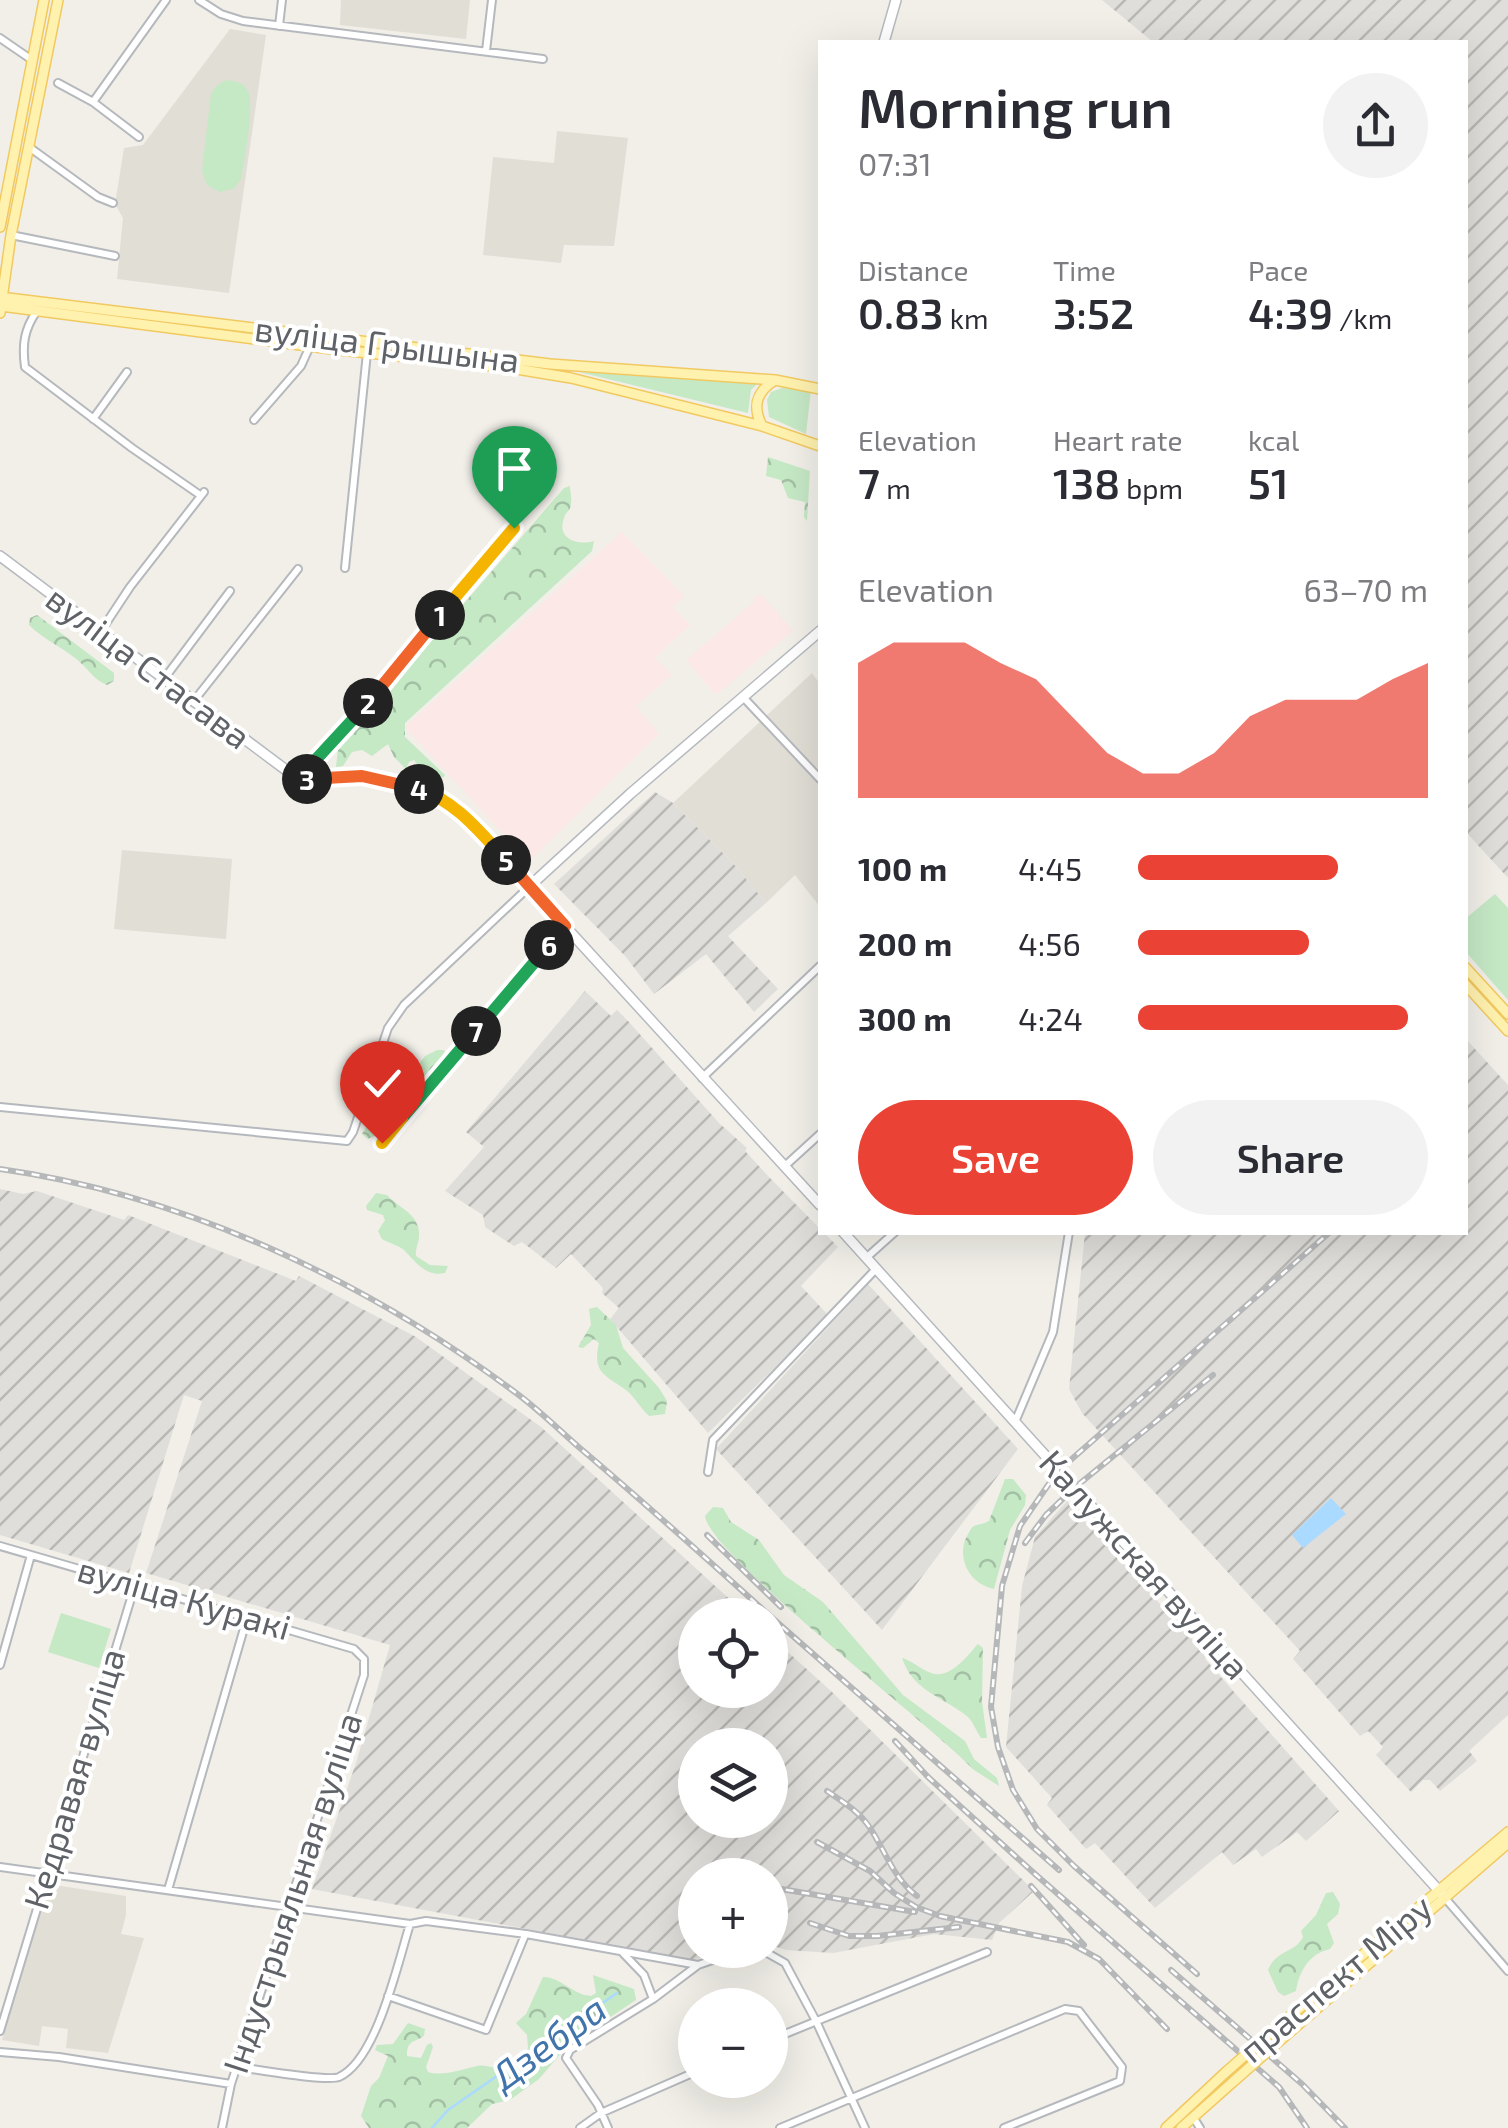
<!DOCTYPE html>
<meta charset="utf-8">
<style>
:root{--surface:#fff;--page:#f2f2f3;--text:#2b2b33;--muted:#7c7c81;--accent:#ea4335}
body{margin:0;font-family:"Exo 2",sans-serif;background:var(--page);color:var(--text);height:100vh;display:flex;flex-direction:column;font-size:38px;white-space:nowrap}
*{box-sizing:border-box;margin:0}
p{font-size:32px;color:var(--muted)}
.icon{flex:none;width:55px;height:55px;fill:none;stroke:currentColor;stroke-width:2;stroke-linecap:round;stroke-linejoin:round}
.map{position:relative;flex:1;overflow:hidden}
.side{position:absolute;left:818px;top:40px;width:650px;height:1195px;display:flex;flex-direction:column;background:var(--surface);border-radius:0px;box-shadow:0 10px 40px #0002}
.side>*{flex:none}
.controls{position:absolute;left:678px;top:1598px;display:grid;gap:20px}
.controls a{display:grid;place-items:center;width:110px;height:110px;border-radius:50%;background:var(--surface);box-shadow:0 10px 40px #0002;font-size:50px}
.pin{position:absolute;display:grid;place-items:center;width:85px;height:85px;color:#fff;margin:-102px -42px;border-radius:50% 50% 50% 0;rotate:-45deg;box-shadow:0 0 10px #0007}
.pin .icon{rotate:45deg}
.km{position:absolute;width:50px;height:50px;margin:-25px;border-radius:50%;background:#222;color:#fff;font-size:28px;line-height:50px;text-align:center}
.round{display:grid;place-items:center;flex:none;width:105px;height:105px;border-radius:52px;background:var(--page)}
.overview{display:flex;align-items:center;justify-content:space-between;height:170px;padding:0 40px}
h1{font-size:55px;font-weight:600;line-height:75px}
.stats{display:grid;grid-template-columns:repeat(3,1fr);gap:15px;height:170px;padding:10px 40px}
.stats div{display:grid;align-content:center}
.stats b{font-size:42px;font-weight:600}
.stats small{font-size:28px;font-weight:400}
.stats p{font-size:28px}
.chart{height:280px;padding:20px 40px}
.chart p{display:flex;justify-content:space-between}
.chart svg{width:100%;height:180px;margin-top:10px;fill:var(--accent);opacity:.7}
.primary-button{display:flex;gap:20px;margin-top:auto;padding:20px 40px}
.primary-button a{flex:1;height:115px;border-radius:60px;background:var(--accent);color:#fff;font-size:40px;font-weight:600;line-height:115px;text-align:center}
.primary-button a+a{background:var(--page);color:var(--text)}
ul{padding:0 40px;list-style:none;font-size:32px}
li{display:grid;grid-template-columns:160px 120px 1fr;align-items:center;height:75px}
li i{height:25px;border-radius:12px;background:var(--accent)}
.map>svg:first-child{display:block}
.industrial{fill:url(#industrial-furrows);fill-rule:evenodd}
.education{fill:#e1ded6}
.medical{fill:#fce8e6}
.green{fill:#c5e8c5}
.forest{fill:url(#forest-crowns)}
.water{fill:#aadaff}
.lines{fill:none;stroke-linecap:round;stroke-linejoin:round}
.stream{stroke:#aadaff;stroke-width:2.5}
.street-casing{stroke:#b5b8bc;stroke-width:10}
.secondary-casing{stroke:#b6babf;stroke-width:12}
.primary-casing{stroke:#f2c960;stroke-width:12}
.street{stroke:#fff;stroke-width:6}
.secondary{stroke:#fff;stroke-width:9}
.primary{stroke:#fff2af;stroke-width:9}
.rail-casing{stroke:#b6b7b8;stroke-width:6}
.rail{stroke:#fff;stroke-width:2.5;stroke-dasharray:8;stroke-linecap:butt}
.primary-bridge-casing{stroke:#f2c960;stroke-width:12;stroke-linecap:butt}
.primary-bridge{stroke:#fff2af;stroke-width:9}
.split-1-casing{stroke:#fff;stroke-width:20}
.split-2-casing{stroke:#fff;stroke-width:20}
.split-3-casing{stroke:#fff;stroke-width:20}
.split-4-casing{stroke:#fff;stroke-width:20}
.split-5-casing{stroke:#fff;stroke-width:20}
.split-6-casing{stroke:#fff;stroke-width:20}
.split-7-casing{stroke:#fff;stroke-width:20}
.split-8-casing{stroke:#fff;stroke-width:20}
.split-9-casing{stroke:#fff;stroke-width:20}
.split-1{stroke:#f5b400;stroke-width:12}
.split-2{stroke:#f0652b;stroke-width:12}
.split-3{stroke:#22a559;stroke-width:12}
.split-4{stroke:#f0652b;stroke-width:12}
.split-5{stroke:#f5b400;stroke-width:12}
.split-6{stroke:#f0652b;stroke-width:12}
.split-7{stroke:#22a559;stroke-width:12}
.split-8{stroke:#22a559;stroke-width:12}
.split-9{stroke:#f5b400;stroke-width:12}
.labels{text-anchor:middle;stroke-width:8;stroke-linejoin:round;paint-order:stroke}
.street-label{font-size:35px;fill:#5f6368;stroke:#fff}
.water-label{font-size:38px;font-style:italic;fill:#4174aa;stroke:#fff}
</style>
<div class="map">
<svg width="1508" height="2128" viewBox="0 0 1508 2128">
<defs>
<pattern id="industrial-furrows" width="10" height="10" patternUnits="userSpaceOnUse" patternTransform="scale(2.5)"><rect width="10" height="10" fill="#e0deda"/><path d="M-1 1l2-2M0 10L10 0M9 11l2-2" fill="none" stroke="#b9b8b5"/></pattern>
<pattern id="forest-crowns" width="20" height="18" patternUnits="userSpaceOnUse" patternTransform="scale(2.5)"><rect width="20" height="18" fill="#c5e8c5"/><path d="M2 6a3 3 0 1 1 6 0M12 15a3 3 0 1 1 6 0" fill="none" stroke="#a3c0a4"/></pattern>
</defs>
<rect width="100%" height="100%" fill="#f1efe8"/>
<path class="industrial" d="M1102 0H1508V878L1465 831V42H1153Z
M655 792 673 803 733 863 766 903 728 936 778 989 754 1012 706 954 654 994 626 957 554 884Z
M585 991 611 1016 617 1010 628 1021 719 1123 747 1148 745 1151 769 1177 838 1247 801 1286 828 1315 708 1433 610 1319 619 1308 602 1293 603 1288 571 1254 556 1268 522 1242 514 1246 485 1227 483 1215 445 1191 484 1147 466 1132Z
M1465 1038 1508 1085V1715L1469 1751 1477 1761 1440 1791 1430 1780H1423L1411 1792 1376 1755 1383 1747 1368 1731 1360 1736 1293 1659 1300 1651 1082 1413 1069 1389 1085 1233 1465 1232Z
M0 1189 23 1194 37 1191 124 1220 128 1215 296 1281 299 1276 416 1337 541 1427 747 1615H695V1690H770V1636L831 1691 1034 1891 999 1923 992 1940 934 1934 833 1953 786 1950 770 1945V1875H695V1950H728L692 1960 312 1889 356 1763 390 1645 146 1573 202 1401 184 1395 129 1573 0 1535ZM695 1745H770V1820H695Z
M868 1284 1018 1449 882 1630 716 1449Z
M1067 1501 1207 1656 1205 1659 1339 1811 1306 1841 1297 1832 1262 1857 1256 1849 1233 1865 1222 1852 1155 1908 1095 1843 1086 1849 1047 1805 1052 1798 1006 1747 1022 1586 1035 1537Z"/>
<path class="education" d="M341 0H470L466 39 340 25Z
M230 29 266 35 229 293 117 279 123 218 115 204 124 148 143 145Z
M557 131 628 138 614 246 564 245 561 263 483 255 493 157 554 163Z
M812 673 820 684V907L795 875 766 903 733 863 673 803Z
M122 850 232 859 226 939 114 929Z
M48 1884 126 1896V1915L121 1934 144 1938 108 2053 66 2048 68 2029 42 2026 39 2046 2 2040Z"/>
<path class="medical" d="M622 532 684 596 673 607 690 625 655 658 672 675 636 706 659 734 529 862 405 727Z
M755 595H762L793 631 716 695 686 660 754 602Z"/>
<path class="green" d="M227 80C236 81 243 82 248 91 255 104 244 162 241 179L235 188 220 192 207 185 202 171 211 93 217 85Z
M579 372 758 383 751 390 748 413Z
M782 388 811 390 806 434 769 417 767 400 771 392Z
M1495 894 1508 908V1000L1465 951V919Z
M61 1613 111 1629 99 1668 48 1652Z"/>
<path class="forest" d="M768 457 810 471 807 521 804 517 805 502 788 498 781 480 766 476Z
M570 486C570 492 572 497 571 503 570 513 567 509 564 518 556 539 578 546 594 541L592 551 405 723V737L445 775 443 778 418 766 414 760 409 762 406 769 394 757 388 744 372 756 362 750 352 752 343 766 336 767 338 749 564 488Z
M37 615 114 673V681L107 685C95 680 92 674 83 665 67 649 45 641 29 625L30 618Z
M437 1050H444L445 1053 436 1066 374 1136 368 1139 362 1134 383 1100 403 1085 425 1056Z
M376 1193 387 1195C398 1208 417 1212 419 1232 420 1242 415 1247 416 1256L430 1265 448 1266 445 1273C425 1277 416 1262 404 1250 398 1245 389 1243 382 1239L378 1231 385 1220 383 1215 367 1210 366 1206Z
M597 1307 616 1325 623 1348 659 1388 667 1401 665 1414 649 1416C640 1408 635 1397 626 1390 605 1375 592 1373 599 1343L594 1339 583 1348 578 1347 591 1325 589 1309Z
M1005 1479H1013L1026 1495 1025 1505 1010 1530 994 1589C971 1584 958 1562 965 1540 967 1537 970 1528 974 1526 979 1524 984 1524 989 1521Z
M713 1507 723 1508 731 1522 759 1540 784 1575 823 1602 903 1695 965 1741 974 1759 997 1778 999 1786 974 1770C935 1728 709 1554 705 1516Z
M978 1644 983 1648 982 1702 987 1738H981C977 1732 973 1722 968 1717 946 1698 913 1692 902 1658 911 1660 920 1669 931 1673 950 1680 967 1656 978 1644Z
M1333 1892 1340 1904 1338 1914 1327 1924 1334 1943 1330 1949C1310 1953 1299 1971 1296 1991L1284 1996 1278 1992 1268 1970C1277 1949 1294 1954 1303 1937L1301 1931 1316 1915 1326 1893Z
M593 1975 634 1989 636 2000 568 2045 539 2079 510 2100 492 2104 467 2128H369L361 2116 371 2086 379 2078 388 2056 375 2050 377 2045 393 2044 408 2023 425 2029 424 2036C413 2043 407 2040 407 2056L421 2058 427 2045 431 2043 433 2047 426 2067 428 2072C443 2077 462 2069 477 2066 484 2064 493 2069 501 2067 512 2064 522 2057 528 2048L527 2035 516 2023 526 2014 543 1977C561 1977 573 1995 591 1996L596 1993Z"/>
<path class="water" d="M1331 1498 1346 1514 1303 1548 1292 1535Z"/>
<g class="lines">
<path class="stream" d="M432 2128 448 2110 617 1993"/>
<defs>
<path id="street" d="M199 0 221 14 243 21 543 59
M279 26 282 0
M0 38 32 60
M486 51 492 0
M58 83 93 102 139 137
M93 102 166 0
M29 147 98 197 113 203
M11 235 115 256
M37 311C24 329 22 345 25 367L132 448 200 495
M93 419 127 372
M254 420 301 366 310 346
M345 568 368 343
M101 631 130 587 204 492
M164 679 230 591
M743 697 820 779
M193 702 298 569
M299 778 350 723 514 528
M702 1078 820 966
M0 1107 347 1141 353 1132 388 1028 404 1005 529 887
M382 1143 565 926
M786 1165 820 1134
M866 1258 895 1232
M1015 1422 1053 1332 1069 1232
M708 1472 713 1440 876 1269
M0 1546 354 1649 364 1659V1675L231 2084 222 2128
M0 1665 31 1555
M0 1867 410 1924 426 1921 526 1934 698 1965
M168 1890 247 1618
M1445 1898 1508 1971
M622 1952 644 1975 653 1999
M388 1996 486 2030 525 1935
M0 2031 135 1585
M770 2040 987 1952
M0 2052 59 2057 231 2084
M238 2067C255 2069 327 2082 339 2077 377 2060 398 1962 410 1924
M1193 2117 1200 2128
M580 2128 601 2113 695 2072
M608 2128 598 2105 566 2058 570 2050 653 1999 698 1965 742 1950H762L785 1963 816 2021 865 2128
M780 2128 1065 2009 1079 2011 1122 2067 1120 2081 1004 2128"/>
<path id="secondary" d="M884 42 896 0
M0 556 298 779 363 776 406 785 439 796 456 807 820 1205
M531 885 630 794 820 631
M843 1232 1442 1894"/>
<path id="primary" d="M0 227 44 0
M0 297 550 364 775 380
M1 306 339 350 504 367 571 378 762 426
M0 313 11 235 58 0
M820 389 775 380C756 392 752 406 762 426L820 446
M1465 967 1508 1014
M1465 984 1508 1031
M1276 2028 1508 1832
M1284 2037 1508 1843
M1166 2128 1226 2072
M1181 2128 1234 2081"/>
</defs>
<use href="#street" class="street-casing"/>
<use href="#secondary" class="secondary-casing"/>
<use href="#primary" class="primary-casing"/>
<use href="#street" class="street"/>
<use href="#secondary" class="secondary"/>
<use href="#primary" class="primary"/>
<defs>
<path id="rail" d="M0 1169C184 1195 364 1280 512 1390 536 1407 558 1429 581 1449 645 1503 707 1559 769 1615
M707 1535 781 1607
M1025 1543 1046 1515 1073 1489 1213 1375
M770 1616 1059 1870
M895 1741 928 1777 1035 1874 1279 2087 1307 2128
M827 1791C842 1801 860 1812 870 1828 886 1852 893 1878 917 1896
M817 1842 870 1871 894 1893 916 1907 940 1916 1068 1942 1099 1959 1167 2029
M1031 1886 1084 1945
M770 1887 915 1912
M810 1923 849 1936H877L959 1927
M1171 1970 1302 2084 1345 2128
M1197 1974 1074 1866 1037 1829 1013 1790 998 1747 991 1707 1002 1586 1020 1526 1057 1472 1330 1232"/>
</defs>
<use href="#rail" class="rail-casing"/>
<use href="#rail" class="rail"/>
<defs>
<path id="primary-bridge" d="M1226 2072 1276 2028
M1234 2081 1284 2037"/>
</defs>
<use href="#primary-bridge" class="primary-bridge-casing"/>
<use href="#primary-bridge" class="primary-bridge"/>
</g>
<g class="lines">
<defs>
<path id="split-1" d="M440 615 514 528"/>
<path id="split-2" d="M368 703 440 615"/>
<path id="split-3" d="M307 779H298L368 703"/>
<path id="split-4" d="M307 779 362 776 419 789"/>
<path id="split-5" d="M419 789C457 802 479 831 506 860"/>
<path id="split-6" d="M506 860 565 926 549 945"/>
<path id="split-7" d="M476 1031 549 945"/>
<path id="split-8" d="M402 1118 476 1031"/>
<path id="split-9" d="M382 1143 402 1118"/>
</defs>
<use href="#split-1" class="split-1-casing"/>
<use href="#split-2" class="split-2-casing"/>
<use href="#split-3" class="split-3-casing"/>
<use href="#split-4" class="split-4-casing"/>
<use href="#split-5" class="split-5-casing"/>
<use href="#split-6" class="split-6-casing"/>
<use href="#split-7" class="split-7-casing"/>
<use href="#split-8" class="split-8-casing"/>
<use href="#split-9" class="split-9-casing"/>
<use href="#split-1" class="split-1"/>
<use href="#split-2" class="split-2"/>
<use href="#split-3" class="split-3"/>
<use href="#split-4" class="split-4"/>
<use href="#split-5" class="split-5"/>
<use href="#split-6" class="split-6"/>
<use href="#split-7" class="split-7"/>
<use href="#split-8" class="split-8"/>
<use href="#split-9" class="split-9"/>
</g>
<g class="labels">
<g class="street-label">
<text transform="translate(387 345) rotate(7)" y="12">вуліца Грышына</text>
<text transform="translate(148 668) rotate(37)" y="12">вуліца Стасава</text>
<text transform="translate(1144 1565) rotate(48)" y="12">Калужская вуліца</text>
<text transform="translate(184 1599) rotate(16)" y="12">вуліца Куракі</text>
<text transform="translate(75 1779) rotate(-73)" y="12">Кедравая вуліца</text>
<text transform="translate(293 1893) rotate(-72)" y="12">Індустрыяльная вуліца</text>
<text transform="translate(1336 1979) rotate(-40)" y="12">праспект Міру</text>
</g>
<g class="water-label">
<text transform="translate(549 2043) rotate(-36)" y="13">Дзебра</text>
</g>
</g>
</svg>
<div class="controls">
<a><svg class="icon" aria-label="locate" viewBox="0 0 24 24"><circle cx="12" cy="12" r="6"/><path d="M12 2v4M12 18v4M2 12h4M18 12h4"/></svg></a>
<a><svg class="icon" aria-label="layers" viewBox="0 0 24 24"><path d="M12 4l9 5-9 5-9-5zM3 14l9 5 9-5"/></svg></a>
<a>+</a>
<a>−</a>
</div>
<div class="pin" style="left:514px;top:528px;background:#1e9e55"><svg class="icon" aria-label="arrive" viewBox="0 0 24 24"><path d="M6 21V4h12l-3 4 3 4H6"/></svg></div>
<div class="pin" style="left:382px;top:1143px;background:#d93025"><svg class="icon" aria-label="check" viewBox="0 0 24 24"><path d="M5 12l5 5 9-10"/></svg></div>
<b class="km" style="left:440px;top:615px">1</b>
<b class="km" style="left:368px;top:703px">2</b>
<b class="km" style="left:307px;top:779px">3</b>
<b class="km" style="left:419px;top:789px">4</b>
<b class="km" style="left:506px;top:860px">5</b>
<b class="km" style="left:549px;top:945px">6</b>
<b class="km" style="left:476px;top:1031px">7</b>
<section class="side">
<div class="overview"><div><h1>Morning run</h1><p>07:31</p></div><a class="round"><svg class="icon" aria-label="share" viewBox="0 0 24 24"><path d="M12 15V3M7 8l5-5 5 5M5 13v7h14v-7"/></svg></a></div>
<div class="stats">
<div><p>Distance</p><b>0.83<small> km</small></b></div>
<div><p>Time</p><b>3:52</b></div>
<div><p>Pace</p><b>4:39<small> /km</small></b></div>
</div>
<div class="stats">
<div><p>Elevation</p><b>7<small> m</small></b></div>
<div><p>Heart rate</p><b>138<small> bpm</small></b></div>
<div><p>kcal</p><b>51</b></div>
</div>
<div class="chart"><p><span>Elevation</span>63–70 m</p>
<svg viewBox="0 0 160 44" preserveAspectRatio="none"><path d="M0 44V11L10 6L20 6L30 6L40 11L50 15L60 24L70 33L80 38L90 38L100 33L110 24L120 20L130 20L140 20L150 15L160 11V44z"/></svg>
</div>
<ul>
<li><b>100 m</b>4:45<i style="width:69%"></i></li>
<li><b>200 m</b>4:56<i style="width:59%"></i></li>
<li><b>300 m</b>4:24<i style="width:93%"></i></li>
</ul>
<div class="primary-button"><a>Save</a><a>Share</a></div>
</section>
</div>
